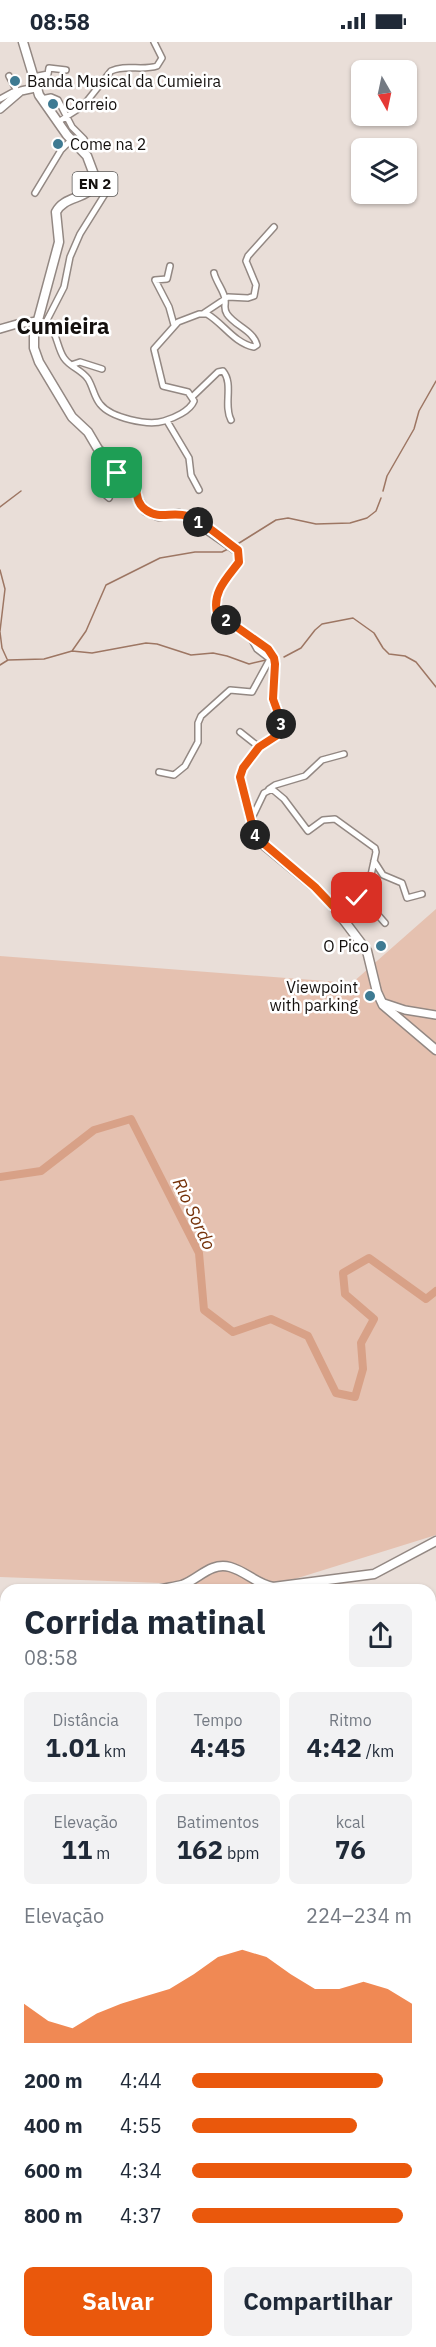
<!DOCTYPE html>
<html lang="pt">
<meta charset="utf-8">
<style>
:root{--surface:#fff;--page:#f2f2f3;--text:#1f2937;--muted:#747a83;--accent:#ea580c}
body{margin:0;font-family:"IBM Plex Sans",sans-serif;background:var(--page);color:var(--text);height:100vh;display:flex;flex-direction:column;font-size:22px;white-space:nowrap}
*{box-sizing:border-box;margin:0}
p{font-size:20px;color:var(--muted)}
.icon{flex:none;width:33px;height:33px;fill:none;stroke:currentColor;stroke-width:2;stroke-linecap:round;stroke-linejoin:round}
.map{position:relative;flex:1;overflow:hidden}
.side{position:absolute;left:0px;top:1542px;width:436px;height:764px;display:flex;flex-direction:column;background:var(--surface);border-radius:18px 18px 0 0;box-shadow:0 2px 4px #0004}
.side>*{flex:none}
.needle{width:39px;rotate:171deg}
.tools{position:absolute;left:351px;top:18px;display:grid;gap:12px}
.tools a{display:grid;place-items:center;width:66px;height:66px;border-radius:9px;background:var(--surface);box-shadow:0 2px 4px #0004;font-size:30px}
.pin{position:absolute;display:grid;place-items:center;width:51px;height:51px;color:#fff;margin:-26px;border-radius:12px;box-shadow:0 3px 9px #0006}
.km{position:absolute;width:30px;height:30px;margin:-15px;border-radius:50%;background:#222;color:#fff;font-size:16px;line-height:30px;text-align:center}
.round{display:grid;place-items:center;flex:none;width:63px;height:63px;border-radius:9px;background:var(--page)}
.head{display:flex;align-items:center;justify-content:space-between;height:102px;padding:0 24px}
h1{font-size:33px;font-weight:700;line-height:45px}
.metrics{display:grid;grid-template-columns:repeat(3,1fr);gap:9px;height:102px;padding:6px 24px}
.metrics div{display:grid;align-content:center;border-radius:9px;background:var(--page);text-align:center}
.metrics b{font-size:26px;font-weight:700}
.metrics small{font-size:16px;font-weight:400}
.metrics p{font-size:16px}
.chart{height:168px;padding:12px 24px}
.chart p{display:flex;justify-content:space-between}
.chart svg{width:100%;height:108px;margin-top:6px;fill:var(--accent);opacity:.7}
.cta{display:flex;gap:12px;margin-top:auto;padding:12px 24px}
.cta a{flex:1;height:69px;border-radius:9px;background:var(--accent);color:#fff;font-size:24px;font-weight:700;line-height:69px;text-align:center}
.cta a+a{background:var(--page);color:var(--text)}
ul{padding:0 24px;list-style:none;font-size:20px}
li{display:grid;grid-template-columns:96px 72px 1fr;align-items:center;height:45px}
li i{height:15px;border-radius:8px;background:var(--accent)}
.status{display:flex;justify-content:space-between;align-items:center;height:42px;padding:0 30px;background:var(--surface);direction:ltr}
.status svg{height:16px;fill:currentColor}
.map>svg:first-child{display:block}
.green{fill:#e5c1b0}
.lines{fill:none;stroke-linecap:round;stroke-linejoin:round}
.stream{stroke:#9d7663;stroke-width:1.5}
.river{stroke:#d8a187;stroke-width:8}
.minor-casing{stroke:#938883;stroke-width:8}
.tertiary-casing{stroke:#938883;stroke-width:10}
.primary-casing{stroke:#938883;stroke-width:11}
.trunk-casing{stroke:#938883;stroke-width:12}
.motorway-casing{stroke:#938883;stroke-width:12}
.minor{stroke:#fff;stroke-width:5}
.tertiary{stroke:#fff;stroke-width:7}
.primary{stroke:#fff;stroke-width:8}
.trunk{stroke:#fff;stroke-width:9}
.motorway{stroke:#fff;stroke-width:9}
.route-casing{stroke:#fff;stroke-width:12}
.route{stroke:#ea580c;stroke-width:8}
.poi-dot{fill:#3e7a92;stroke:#fff;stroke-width:2}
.labels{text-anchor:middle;stroke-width:5;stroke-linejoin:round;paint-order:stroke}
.shield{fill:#fff;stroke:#5a5856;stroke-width:1.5}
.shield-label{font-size:15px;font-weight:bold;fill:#14100e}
.poi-label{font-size:16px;fill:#14100e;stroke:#fff;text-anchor:start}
.water-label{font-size:18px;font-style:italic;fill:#76330b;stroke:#fff}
.district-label{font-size:22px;font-weight:bold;fill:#14100e;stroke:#fff}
</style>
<div class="status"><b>08:58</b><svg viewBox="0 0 49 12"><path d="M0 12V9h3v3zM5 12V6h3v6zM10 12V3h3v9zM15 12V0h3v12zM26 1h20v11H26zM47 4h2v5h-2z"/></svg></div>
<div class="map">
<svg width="436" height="2305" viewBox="0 0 436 2305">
<rect width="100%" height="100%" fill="#e9ded8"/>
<path class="green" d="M436 867V1493L269 1545 0 1535V914L352 941Z
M6 1925V2182L0 2184V1927Z"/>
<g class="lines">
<path class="stream" d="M383 449 387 434 414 387 419 369 436 339
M0 465 21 449
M236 503 276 478 288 476 316 482 350 481 367 476 376 469 381 456
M0 528 5 547 0 589
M0 590 2 606 7 617
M72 609 92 611 146 601 157 602 191 613 213 611 227 614 249 622 266 618
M284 615 301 606 315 588 322 582 353 576 374 591 383 606 389 612 405 614 416 620 436 645
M0 623 8 618 44 617 72 609 86 589 106 543 160 516 195 510H222L228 507"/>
<path class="river" d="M0 1135 41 1129 94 1088 131 1077 199 1211 204 1268 233 1290 271 1277 308 1294 336 1351 355 1355 363 1327 361 1301 374 1277 345 1252 343 1231 369 1216 426 1257 436 1249"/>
<defs>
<path id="minor" d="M9 34 17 49
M33 35 48 32 49 26 66 28
M0 57 13 50 21 49
M41 57 51 55 58 58 72 85 84 97
M58 80 83 64 111 29C125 22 142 29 157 24L162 16 154 0
M35 151 61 108 71 98
M170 224 167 237 155 238 169 265 174 283
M204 271 228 255 248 256 254 254 256 243 246 219 248 214 274 185
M37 279C57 278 55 303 64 316 70 325 82 328 88 337 93 345 94 355 100 362 111 376 148 384 164 379 174 376 190 369 194 359L188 350 163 344 154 307 178 280 199 272H207C223 281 234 301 254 305L257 303C253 288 235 284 227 272 223 266 226 263 225 258 225 250 216 240 214 231
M46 280 64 245 70 215 80 192 105 152 104 146 97 136
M71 323 80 320 102 327
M192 355 218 330 223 329C234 342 223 363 231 378
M167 379 189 416 191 433 199 448
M109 456 101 449 98 444 119 430 115 421
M240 690 259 705
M159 730 174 733 185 724 198 700V681L201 674 230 648 252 650 270 617 257 607 252 598
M269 747 275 743 305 734 322 718 344 712
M251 778 264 751 272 747 284 757 308 789 323 778 335 777 375 806 376 810 371 833 333 864
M374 819 383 833 402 841 407 856 422 852
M351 849 371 865 385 881
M430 1866 436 1864
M430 2139 436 2138
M0 2187 6 2184
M0 2215 6 2208
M9 2305 14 2300"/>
<path id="tertiary" d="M0 67 21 49 35 46
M0 287 17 282 37 279
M384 961 405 968 436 973"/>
<path id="primary" d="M23 0 39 53 67 93 87 114 96 138C90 159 65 152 56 170L59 200 34 293V306L39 320 72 375 88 390 98 407 106 415 130 429 135 439 138 458 146 469 158 474 179 472 189 475 238 509 239 520C227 536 212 550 217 571L268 607 274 616 275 622 273 657 281 679V687L276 694 259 705 243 726 240 735 255 794 265 804 317 847 333 864 367 909 377 950 383 963 436 1008
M158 1548C166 1546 174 1545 182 1543 199 1537 210 1520 230 1525 245 1529 257 1542 273 1545L374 1532 436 1499
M0 1743 6 1734
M430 1835 436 1830
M72 2305 73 2300"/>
<path id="trunk" d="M430 1673 436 1668
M430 1685 436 1681
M430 1730 436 1726
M0 2258 6 2253"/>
<path id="motorway" d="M430 1598 436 1596
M0 1902 6 1898
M0 1910 6 1906"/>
</defs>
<use href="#minor" class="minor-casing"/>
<use href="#tertiary" class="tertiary-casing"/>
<use href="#primary" class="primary-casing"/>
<use href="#trunk" class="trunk-casing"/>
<use href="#motorway" class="motorway-casing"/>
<use href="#minor" class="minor"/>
<use href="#tertiary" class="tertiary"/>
<use href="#primary" class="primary"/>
<use href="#trunk" class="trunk"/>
<use href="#motorway" class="motorway"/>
</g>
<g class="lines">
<defs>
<path id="route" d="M117 431 119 428 114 420C147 435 128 456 146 468 159 478 173 469 187 474 205 480 222 497 238 508L239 520C227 536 212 550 217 571L268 607 274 616 275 622 273 657 281 679V687L276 694 259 705 243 726 240 735 255 794 315 845 333 864 351 849 357 856"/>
</defs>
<use href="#route" class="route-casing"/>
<use href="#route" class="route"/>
</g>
<g class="poi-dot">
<circle cx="15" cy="39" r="6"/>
<circle cx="53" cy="62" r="6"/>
<circle cx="58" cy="102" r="6"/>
<circle cx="381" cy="904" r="6"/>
<circle cx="370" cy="954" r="6"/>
</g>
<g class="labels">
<rect class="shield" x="72.5" y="130" width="45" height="24" rx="4.5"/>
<g class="shield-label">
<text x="95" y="147">EN 2</text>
</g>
<g class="poi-label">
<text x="27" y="45">Banda Musical da Cumieira</text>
<text x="65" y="68">Correio</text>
<text x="70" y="108">Come na 2</text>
<text x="369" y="910" text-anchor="end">O Pico</text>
<text x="358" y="951" text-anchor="end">Viewpoint<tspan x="358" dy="18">with parking</tspan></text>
</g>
<g class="water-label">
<text transform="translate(194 1172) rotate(65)" y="6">Rio Sordo</text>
</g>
<g class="district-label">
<text x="63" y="292">Cumieira</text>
</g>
</g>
</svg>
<div class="tools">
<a><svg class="needle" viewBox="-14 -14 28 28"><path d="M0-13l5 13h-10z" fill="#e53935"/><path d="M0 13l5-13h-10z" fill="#747a83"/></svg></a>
<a><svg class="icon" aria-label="layers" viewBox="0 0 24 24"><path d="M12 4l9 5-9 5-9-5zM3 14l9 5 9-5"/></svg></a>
</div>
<div class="pin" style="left:117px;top:431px;background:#1e9e55"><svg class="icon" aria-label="arrive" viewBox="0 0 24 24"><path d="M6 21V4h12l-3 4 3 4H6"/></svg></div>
<div class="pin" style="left:357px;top:856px;background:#d93025"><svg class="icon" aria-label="check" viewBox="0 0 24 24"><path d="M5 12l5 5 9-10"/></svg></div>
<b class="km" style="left:198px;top:480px">1</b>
<b class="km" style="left:226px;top:578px">2</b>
<b class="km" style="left:281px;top:682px">3</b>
<b class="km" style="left:255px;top:793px">4</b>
<section class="side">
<div class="head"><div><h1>Corrida matinal</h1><p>08:58</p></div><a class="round"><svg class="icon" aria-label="share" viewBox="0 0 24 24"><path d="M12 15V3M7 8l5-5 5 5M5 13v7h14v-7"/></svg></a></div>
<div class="metrics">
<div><p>Distância</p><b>1.01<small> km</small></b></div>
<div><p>Tempo</p><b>4:45</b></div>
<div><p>Ritmo</p><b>4:42<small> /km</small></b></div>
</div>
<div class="metrics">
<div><p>Elevação</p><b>11<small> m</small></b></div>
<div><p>Batimentos</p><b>162<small> bpm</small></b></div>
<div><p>kcal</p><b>76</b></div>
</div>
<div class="chart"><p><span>Elevação</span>224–234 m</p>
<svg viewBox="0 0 160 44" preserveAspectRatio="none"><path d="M0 44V28L10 35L20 38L30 32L40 28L50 25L60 22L70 16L80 9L90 6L100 9L110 16L120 22L130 22L140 19L150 22L160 28V44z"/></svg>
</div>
<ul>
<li><b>200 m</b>4:44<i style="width:87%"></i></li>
<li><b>400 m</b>4:55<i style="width:75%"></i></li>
<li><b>600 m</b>4:34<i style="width:100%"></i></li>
<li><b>800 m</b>4:37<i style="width:96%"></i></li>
</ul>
<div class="cta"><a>Salvar</a><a>Compartilhar</a></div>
</section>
</div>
